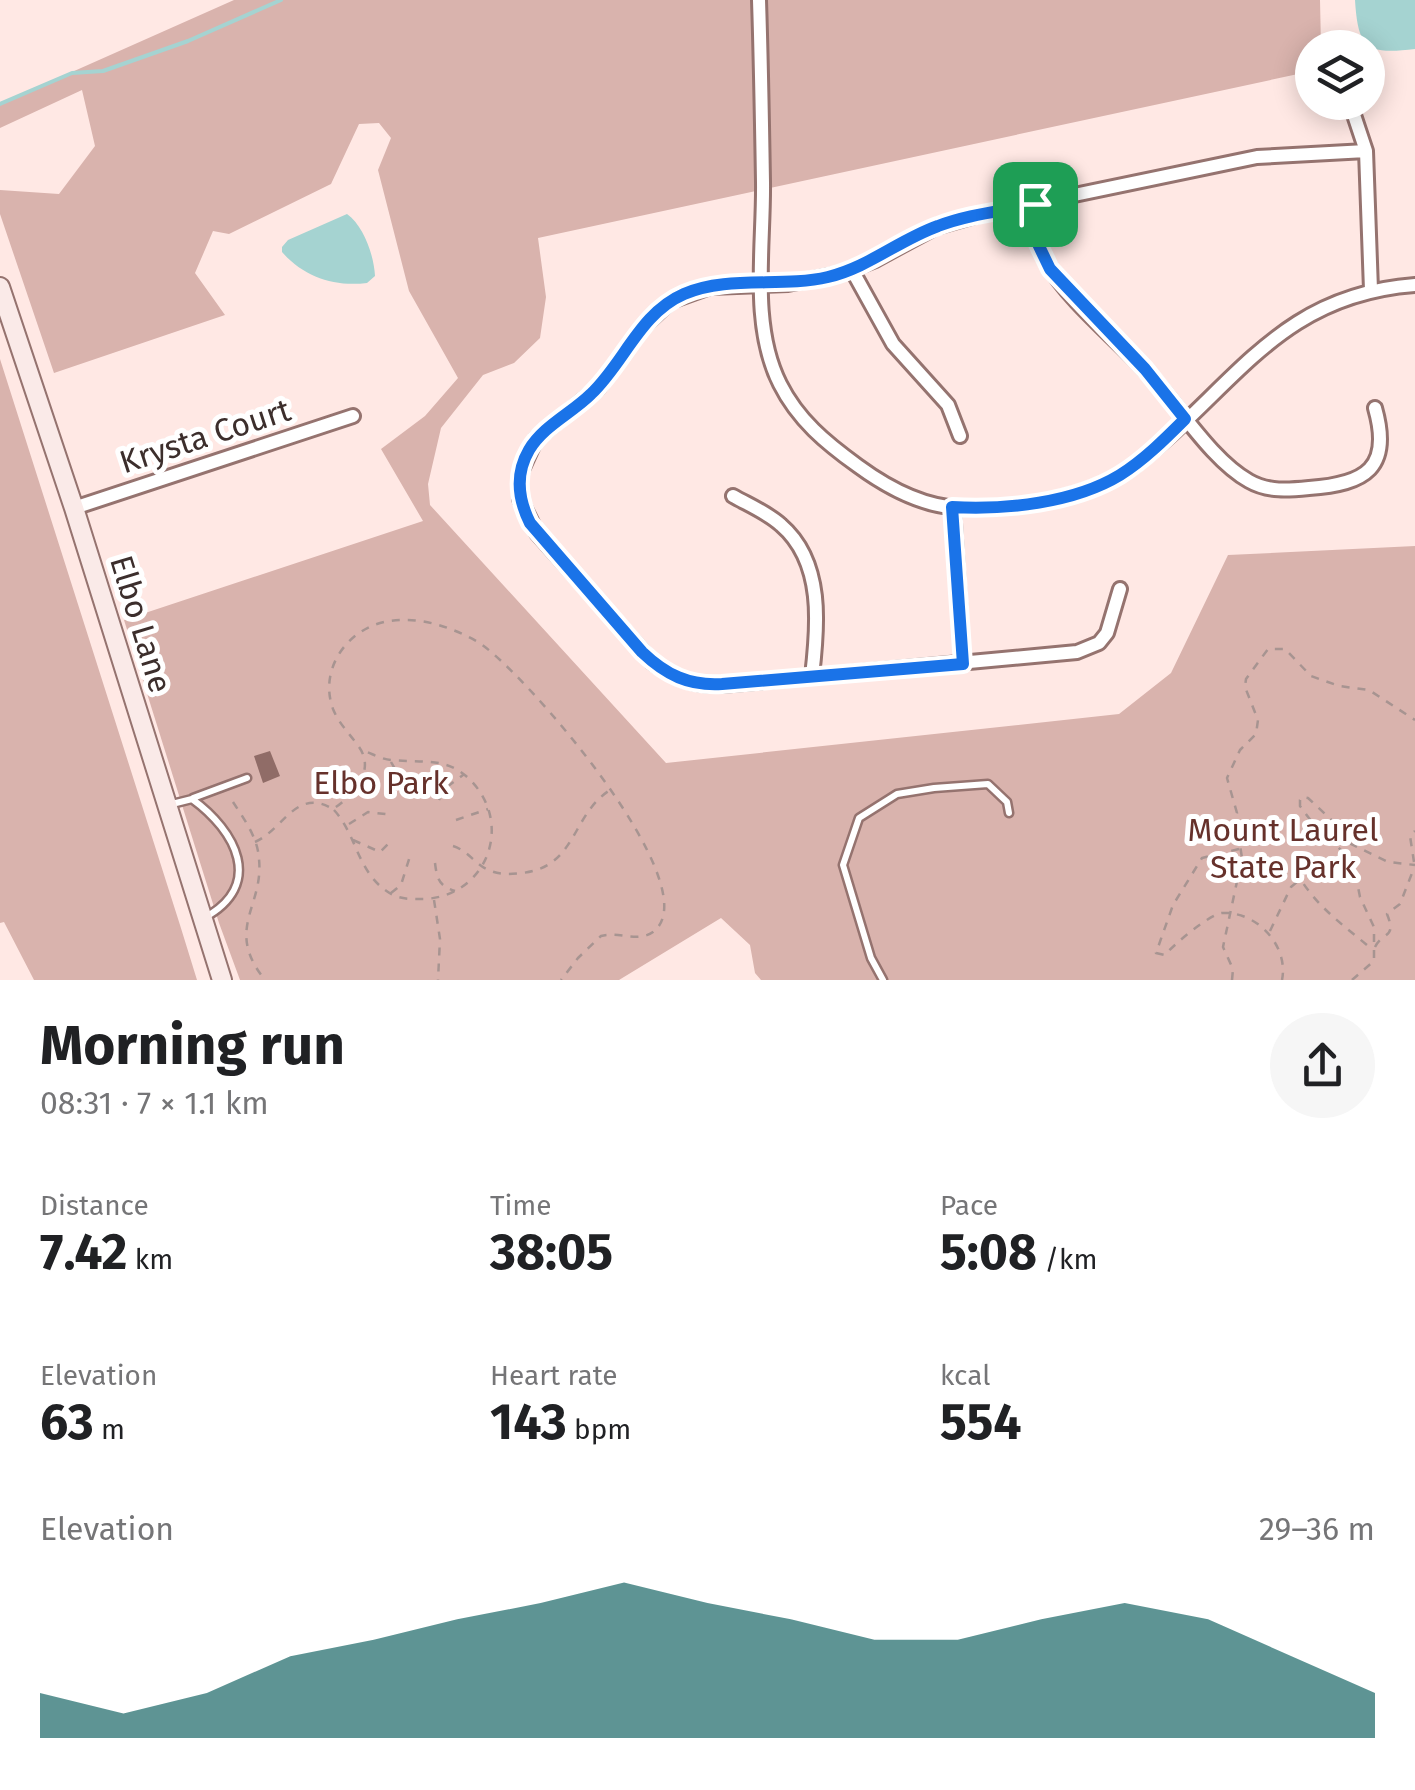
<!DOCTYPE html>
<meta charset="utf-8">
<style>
:root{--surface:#fff;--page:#f6f6f6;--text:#202124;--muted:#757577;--accent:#1b6867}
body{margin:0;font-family:"Fira Sans",sans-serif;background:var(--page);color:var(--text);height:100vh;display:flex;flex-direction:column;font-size:38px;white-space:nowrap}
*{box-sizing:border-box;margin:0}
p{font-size:32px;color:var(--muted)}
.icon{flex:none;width:55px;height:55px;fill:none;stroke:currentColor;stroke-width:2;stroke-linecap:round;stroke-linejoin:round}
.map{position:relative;height:980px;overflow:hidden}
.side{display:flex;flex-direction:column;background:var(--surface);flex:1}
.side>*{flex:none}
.controls{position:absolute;left:1295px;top:30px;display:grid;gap:20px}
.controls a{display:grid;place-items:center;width:90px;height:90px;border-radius:50%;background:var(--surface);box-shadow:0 5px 25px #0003;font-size:50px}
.pin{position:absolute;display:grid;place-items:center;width:85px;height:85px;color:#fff;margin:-42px;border-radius:20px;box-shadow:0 5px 15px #0006}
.round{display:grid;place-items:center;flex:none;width:105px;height:105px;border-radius:52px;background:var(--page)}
.summary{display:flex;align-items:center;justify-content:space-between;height:170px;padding:0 40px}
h1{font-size:55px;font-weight:700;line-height:75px}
.figures{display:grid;grid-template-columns:repeat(3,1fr);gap:15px;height:170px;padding:10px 40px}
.figures div{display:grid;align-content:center}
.figures b{font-size:50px;font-weight:700}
.figures small{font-size:28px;font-weight:400}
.figures p{font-size:28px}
.chart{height:280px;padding:20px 40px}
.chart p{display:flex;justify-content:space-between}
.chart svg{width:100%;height:180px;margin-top:10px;fill:var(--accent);opacity:.7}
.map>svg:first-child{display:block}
.green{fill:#d9b3ad}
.water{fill:#a5d3d1}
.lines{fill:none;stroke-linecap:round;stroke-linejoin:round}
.stream{stroke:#a5d3d1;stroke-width:4}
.building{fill:#906c67}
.lane-casing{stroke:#95736f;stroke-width:11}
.street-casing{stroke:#95736f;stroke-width:18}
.secondary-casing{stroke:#95736f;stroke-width:22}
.path{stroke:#a79491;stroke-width:2.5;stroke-dasharray:8 8;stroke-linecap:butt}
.lane{stroke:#fff;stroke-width:6}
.street{stroke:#fff;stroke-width:12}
.secondary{stroke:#faeae8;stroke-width:18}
.route-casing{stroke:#fff;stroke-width:20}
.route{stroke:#1a73e8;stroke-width:12}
.labels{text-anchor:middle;stroke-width:10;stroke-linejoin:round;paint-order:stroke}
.street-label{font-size:32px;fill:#3c2e2c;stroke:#fff}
.park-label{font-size:32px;fill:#66312b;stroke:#fff}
</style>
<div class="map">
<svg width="1415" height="980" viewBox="0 0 1415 980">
<rect width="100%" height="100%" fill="#ffe8e4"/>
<path class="green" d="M234 0H1320L1321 47 1312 48V71L538 238 546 297 540 338 514 363 483 375 441 428 428 484 430 505 666 763 1119 714 1171 673 1228 555 1415 546V980H761L755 973 750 945 721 918 619 980H240L219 923 124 620 423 521 381 449 425 416 458 378 409 291 378 170 391 138 379 123 359 124 331 184 229 234 213 231 195 273 225 315 54 373 0 214V190L59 194 95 146 82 90 0 128V104Z
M0 359 180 925 197 980H34L4 922 0 923Z"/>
<path class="water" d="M1355 0H1415V49C1366 55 1358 48 1355 0Z
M347 214C364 226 374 256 375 276L367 283C334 287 304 277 282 252V247L288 240Z"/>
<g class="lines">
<path class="stream" d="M0 104 72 73 103 71 188 41 281 0"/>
</g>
<path class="building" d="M270 751 280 776 263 783 254 756Z"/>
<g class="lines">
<defs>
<path id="lane" d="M193 798 247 778
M168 805 192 799C236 831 265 885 204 918
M883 980 871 958 843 865 859 818 897 794 934 788 988 784 1007 802 1009 813"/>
<path id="street" d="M759 0C761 61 762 121 763 182 764 246 750 325 780 384 798 420 826 443 858 466 888 488 923 507 961 508 1018 509 1089 500 1135 465 1234 389 1277 295 1415 285
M1352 109 1366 151 1371 290
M1035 203C1037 224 1036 245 1047 263 1067 299 1116 339 1145 370 1177 403 1210 459 1249 481 1268 492 1289 490 1309 488 1366 484 1392 468 1375 408
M852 270 893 344 948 405 960 436
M733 496C749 505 768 513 781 525 824 562 818 626 812 676
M953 507 963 664
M74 508 353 416
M1120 589 1107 633 1099 643 1077 652 722 685C695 686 674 678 652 662L537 533 520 499V474L536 439 599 387 643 327 671 301 710 287 788 284 839 274 875 260 936 227 978 215 1257 157 1366 151"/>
<path id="secondary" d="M0 287 74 508 222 980"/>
</defs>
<use href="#lane" class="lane-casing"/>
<use href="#street" class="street-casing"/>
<use href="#secondary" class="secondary-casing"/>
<path class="path" d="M391 762 411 797
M439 800 444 789 463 775
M233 802C244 819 258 838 259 859 264 907 224 929 265 980
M334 810C357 835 357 872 388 892 399 900 412 899 425 899 490 895 515 819 466 776 444 757 419 763 393 760 383 760 373 754 364 751
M456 820 488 809
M349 824 368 812 393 815
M353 840 380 852 392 840
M255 842C284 829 296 787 333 809 353 796 376 771 359 747 350 734 339 724 333 709 319 671 345 631 384 622 416 615 450 626 478 642 522 669 712 888 653 932 638 943 618 931 601 936L578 958 561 980
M453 846C469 851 476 866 491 871 501 875 512 874 522 873 577 867 571 815 610 790
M1239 849 1202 858 1173 905 1156 953 1165 955C1173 945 1210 914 1222 913 1257 911 1289 946 1282 980
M1414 862 1410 836 1415 831
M435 863C437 879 439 886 455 891
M391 893 401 885 410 856
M434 900 440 939 438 980
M1270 931 1291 887 1297 882 1303 883C1321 910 1348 929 1373 950
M1375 947C1383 931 1397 939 1387 914L1400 904 1414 868
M1232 980 1233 969 1223 947 1242 858 1240 845 1230 834 1237 813 1227 778 1240 750 1256 734 1258 720 1245 687 1246 679 1268 649H1285L1311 676 1339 686 1369 690 1415 720
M1352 980 1374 961V927L1360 897 1353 862 1335 844 1323 837 1300 806V800L1302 797 1308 798 1338 826 1347 842 1388 862 1415 865"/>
<use href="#lane" class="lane"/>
<use href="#street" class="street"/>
<use href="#secondary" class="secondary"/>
</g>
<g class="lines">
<defs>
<path id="route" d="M1035 204 1038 244 1050 269 1145 369 1185 419C1165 439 1144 460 1120 475 1074 503 1006 510 952 507L963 664 722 684C689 686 666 675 642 652L530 523C518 499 515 474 529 450 543 426 572 413 591 394 624 363 640 313 684 294 728 275 781 288 828 277 869 267 899 240 938 226 969 214 1003 211 1035 204Z"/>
</defs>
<use href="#route" class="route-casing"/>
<use href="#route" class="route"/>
</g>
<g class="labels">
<g class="street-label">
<text transform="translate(205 436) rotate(-18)" y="11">Krysta Court</text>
<text transform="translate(141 624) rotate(73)" y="11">Elbo Lane</text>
</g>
<g class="park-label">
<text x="381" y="794">Elbo Park</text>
<text x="1283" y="841">Mount Laurel<tspan x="1283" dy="37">State Park</tspan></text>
</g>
</g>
</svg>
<div class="controls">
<a><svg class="icon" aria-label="layers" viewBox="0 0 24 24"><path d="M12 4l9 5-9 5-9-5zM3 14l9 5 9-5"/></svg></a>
</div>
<div class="pin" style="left:1035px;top:204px;background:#1e9e55"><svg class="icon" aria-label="arrive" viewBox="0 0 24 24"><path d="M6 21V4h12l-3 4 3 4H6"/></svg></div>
</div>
<section class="side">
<div class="summary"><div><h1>Morning run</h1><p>08:31 · 7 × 1.1 km</p></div><a class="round"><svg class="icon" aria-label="share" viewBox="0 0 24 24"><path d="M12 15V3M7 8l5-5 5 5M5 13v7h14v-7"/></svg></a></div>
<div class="figures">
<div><p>Distance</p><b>7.42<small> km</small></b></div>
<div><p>Time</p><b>38:05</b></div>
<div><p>Pace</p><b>5:08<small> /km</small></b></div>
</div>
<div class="figures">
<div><p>Elevation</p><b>63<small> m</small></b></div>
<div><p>Heart rate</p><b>143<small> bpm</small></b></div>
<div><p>kcal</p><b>554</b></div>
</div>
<div class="chart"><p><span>Elevation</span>29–36 m</p>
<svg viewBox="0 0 160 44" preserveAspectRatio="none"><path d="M0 44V33L10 38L20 33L30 24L40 20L50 15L60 11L70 6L80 11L90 15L100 20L110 20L120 15L130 11L140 15L150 24L160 33V44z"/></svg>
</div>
</section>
